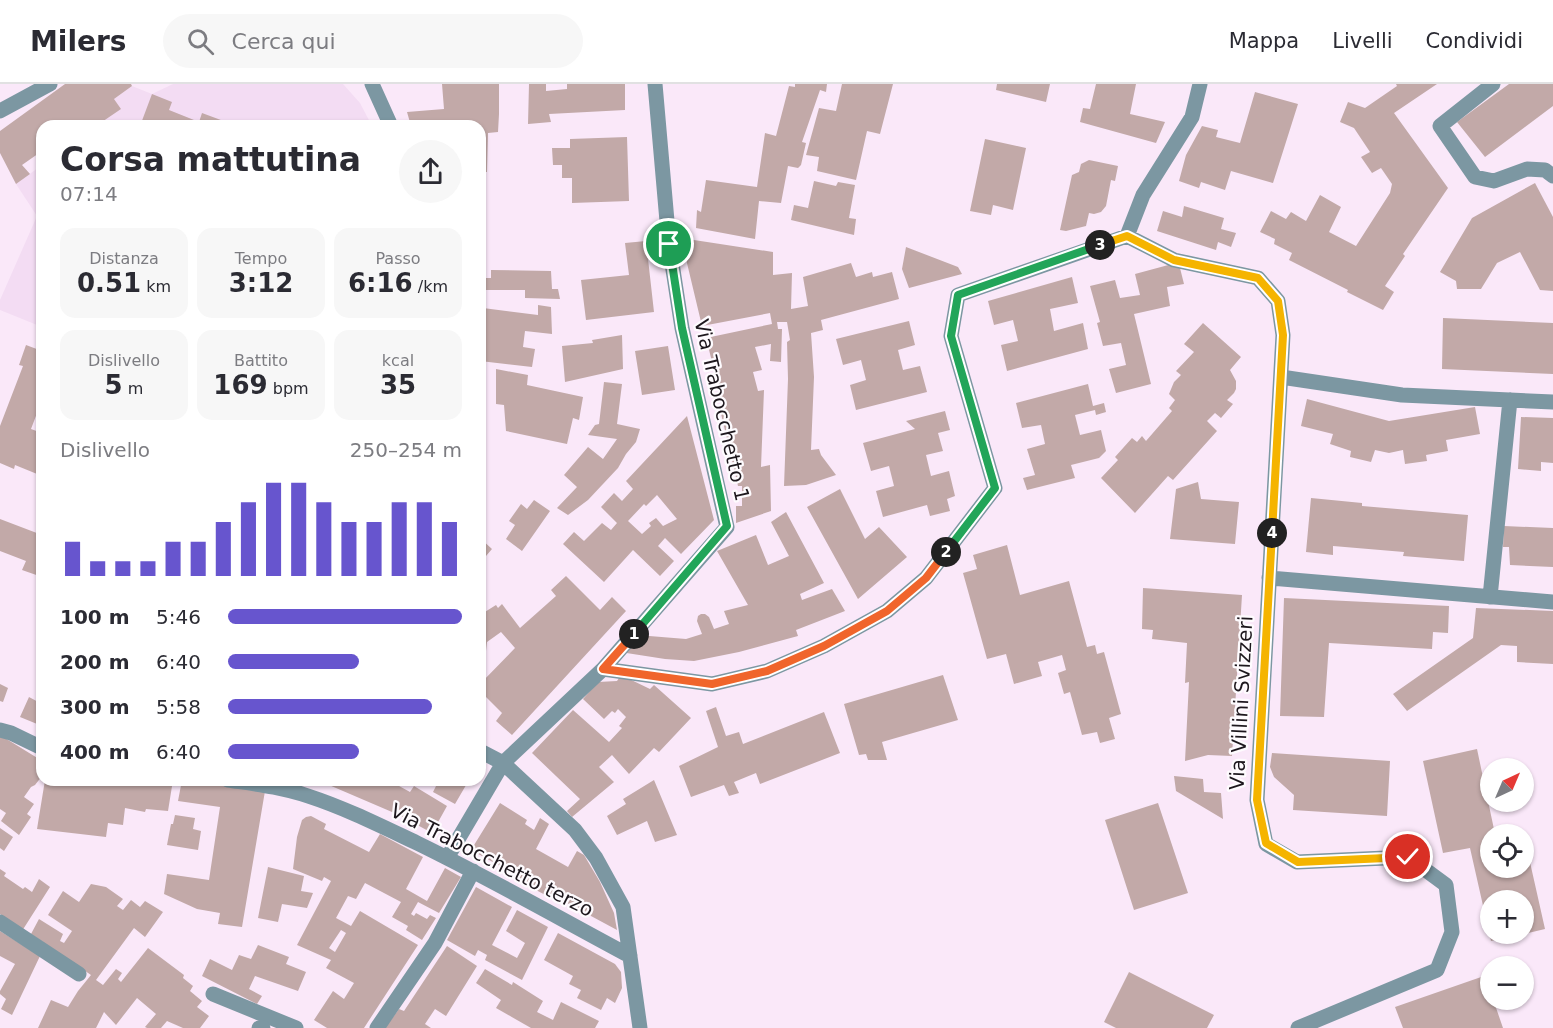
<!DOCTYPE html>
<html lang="it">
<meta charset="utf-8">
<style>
:root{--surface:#fff;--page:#f7f7f7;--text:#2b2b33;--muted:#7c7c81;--line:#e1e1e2;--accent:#6755ce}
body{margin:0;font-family:"DejaVu Sans",sans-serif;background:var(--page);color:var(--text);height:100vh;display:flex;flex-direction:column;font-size:22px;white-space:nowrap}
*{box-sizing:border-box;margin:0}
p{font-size:20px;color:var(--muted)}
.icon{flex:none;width:33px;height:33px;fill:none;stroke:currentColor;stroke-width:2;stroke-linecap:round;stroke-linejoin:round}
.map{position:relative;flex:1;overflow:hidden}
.drawer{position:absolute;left:36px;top:36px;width:450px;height:666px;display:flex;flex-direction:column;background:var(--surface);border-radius:18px;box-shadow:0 2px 4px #0004}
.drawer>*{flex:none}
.needle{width:39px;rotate:44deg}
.fabs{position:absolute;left:1480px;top:674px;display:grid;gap:12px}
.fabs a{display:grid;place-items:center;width:54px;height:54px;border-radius:50%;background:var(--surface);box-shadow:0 2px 4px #0004;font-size:30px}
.pin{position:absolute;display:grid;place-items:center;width:51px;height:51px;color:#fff;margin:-26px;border:3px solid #fff;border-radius:50%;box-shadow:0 2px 6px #0007}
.km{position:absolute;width:30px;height:30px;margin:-15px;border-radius:50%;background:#222;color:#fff;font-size:16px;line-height:30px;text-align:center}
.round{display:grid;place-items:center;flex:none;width:63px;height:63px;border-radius:32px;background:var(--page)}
.head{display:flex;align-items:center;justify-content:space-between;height:102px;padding:0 24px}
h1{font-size:33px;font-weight:700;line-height:45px}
.stats{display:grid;grid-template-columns:repeat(3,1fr);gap:9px;height:102px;padding:6px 24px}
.stats div{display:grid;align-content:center;border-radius:15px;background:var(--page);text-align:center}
.stats b{font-size:26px;font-weight:700}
.stats small{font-size:16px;font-weight:400}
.stats p{font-size:16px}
.chart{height:168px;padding:12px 24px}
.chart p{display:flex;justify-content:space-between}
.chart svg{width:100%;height:108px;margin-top:6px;stroke:var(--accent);stroke-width:6}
ul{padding:0 24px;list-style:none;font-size:20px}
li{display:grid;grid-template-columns:96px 72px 1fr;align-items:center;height:45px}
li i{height:15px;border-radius:8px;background:var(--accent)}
header{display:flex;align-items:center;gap:36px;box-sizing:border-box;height:84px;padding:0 30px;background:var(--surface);border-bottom:2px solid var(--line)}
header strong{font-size:28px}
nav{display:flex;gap:33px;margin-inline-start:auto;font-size:21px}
.search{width:420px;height:54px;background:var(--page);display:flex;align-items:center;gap:15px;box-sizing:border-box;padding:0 21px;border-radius:33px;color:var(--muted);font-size:22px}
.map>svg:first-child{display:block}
.built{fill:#f3dcf3}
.building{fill:#c2a9a8;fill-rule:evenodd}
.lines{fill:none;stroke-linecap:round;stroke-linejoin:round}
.lane{stroke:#7c97a2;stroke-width:15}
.street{stroke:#7c97a2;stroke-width:15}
.split-1-casing{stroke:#fff;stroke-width:12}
.split-2-casing{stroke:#fff;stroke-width:12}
.split-3-casing{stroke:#fff;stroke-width:12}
.split-4-casing{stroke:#fff;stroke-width:12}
.split-5-casing{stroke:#fff;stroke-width:12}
.split-1{stroke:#22a559;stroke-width:8}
.split-2{stroke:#f0652b;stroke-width:8}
.split-3{stroke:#22a559;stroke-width:8}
.split-4{stroke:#f5b400;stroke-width:8}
.split-5{stroke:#f5b400;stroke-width:8}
.labels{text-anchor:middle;stroke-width:4.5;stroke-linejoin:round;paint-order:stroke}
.street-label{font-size:20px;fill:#1d171d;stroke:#fefbfe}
</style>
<header>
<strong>Milers</strong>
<div class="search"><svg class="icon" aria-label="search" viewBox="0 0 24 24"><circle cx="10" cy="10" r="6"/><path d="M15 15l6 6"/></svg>Cerca qui</div>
<nav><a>Mappa</a><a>Livelli</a><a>Condividi</a></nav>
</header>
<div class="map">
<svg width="1553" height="944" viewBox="0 0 1553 944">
<rect width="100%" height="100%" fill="#fae8f9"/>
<path class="built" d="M173 0H343L360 19 372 42H96L120 25 114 15 132 2 152 10Z
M42 81V243L0 226V216L37 132 16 100Z"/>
<path class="building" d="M65 0H131L132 2 114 15 121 25 96 42H85L82 38 77 42H42V67L22 81 30 90 16 100 0 69V47Z
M442 0H499V30L498 48 488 49 487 88H480V42H411L407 28 444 25Z
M529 0H546V7L567 5V0H625V26L549 30 551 38 528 40Z
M795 0H827L826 8 820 6 802 58 806 59 801 81 798 84 788 82 781 119 759 117 755 155 696 144 697 126 701 128 706 96 757 103 765 49 776 52 789 2 795 3Z
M842 0H893L880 50 867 47 856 96 817 87 819 73 806 71 819 24 836 27Z
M997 0H1050L1046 18 996 6Z
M1096 0H1136L1130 30 1165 38 1156 59 1080 38 1083 24 1090 25Z
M1396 0H1437L1394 29 1448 104 1403 170 1405 172 1385 202 1394 208 1383 226 1347 208 1348 206 1289 176 1292 169 1274 160 1275 155 1260 148 1271 127 1286 135 1291 128 1306 137 1320 111 1341 123 1329 148 1356 162 1390 109 1392 100 1381 84 1372 89 1361 73 1370 68 1354 44 1340 38 1348 18 1365 24 1397 2Z
M1509 0H1553V22L1485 73 1457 38Z
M1255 8 1298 20 1273 99 1231 87 1225 106 1201 98 1199 104 1179 97 1186 71 1202 42 1218 46 1216 53 1240 59Z
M152 10 172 18 169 26 199 38 202 29 237 42H140Z
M627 53 629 117 572 119V94H562V81H553L552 64H570V55Z
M985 55 1026 64 1013 126 993 121 991 131 970 127Z
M1089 76 1118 82 1115 97 1111 96 1106 122 1101 128 1094 130 1089 129 1086 142 1066 147 1060 146 1072 91 1079 88 1081 80Z
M814 97 836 102 838 98 855 101 849 134 856 135 854 151 791 136 794 121 808 124Z
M1535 99 1553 133V207L1540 206 1520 168 1497 179 1481 205H1457L1456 197 1440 188 1472 134Z
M1184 122 1224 134 1221 145 1236 149 1231 163 1218 158 1216 166 1157 147 1163 127 1182 133Z
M681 154 773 168V191L792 189 791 225 808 222 803 193 851 179 856 193 872 188 873 193 892 188 899 215 821 236 823 246 811 249 814 293 811 366 819 365 821 371 836 391 806 401 784 402 788 295 787 258 790 256 787 238H777L778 245H782L781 278 770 277 771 260 755 263 762 286 753 288 758 307 764 306 761 383 770 381 771 427 736 439V422H742V402H738L719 321H723L706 254 772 240 770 229 702 242Z
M646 157 654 228 586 236 581 196 629 191 625 159Z
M906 163 958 183 962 190 909 204 902 185Z
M1172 180 1180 184 1184 200 1167 203 1170 222 1134 230 1151 300 1116 309 1109 285 1126 281 1121 259 1103 262 1097 239 1100 238 1090 202 1115 196 1120 214 1140 211 1135 190Z
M491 186 551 187 552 205H558L560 215 525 214V206H480V194H491Z
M1072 193 1078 219 1050 225 1054 247 1083 239 1088 265 1007 287 1001 261 1018 257 1013 236 994 241 988 217Z
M538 221 551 223 552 250 525 247 523 263 535 265 532 283 480 277V249L483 224 538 231Z
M1443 234 1553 239V290L1442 285Z
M909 237 915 261 898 266 903 286 920 282 927 308 856 326 850 301 866 296 861 276 843 281 836 255Z
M1203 239 1241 273 1230 286 1236 297V305L1234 309 1227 316 1233 320 1221 334 1215 329 1207 337 1217 347 1173 396 1168 392 1135 429 1101 394 1118 376 1115 373 1132 354 1137 358 1142 352 1146 357 1172 327 1169 324 1175 316 1169 310 1174 298 1181 291 1176 287 1194 268 1184 260Z
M622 251 623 285 565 298 562 262 593 259 592 256Z
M26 261 42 267V316L31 345 42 349V392L15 381 14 385 0 379V342L23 282 19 281Z
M668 262 675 306 642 311 635 267Z
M496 285 528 291 527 301 583 313 579 336 573 334 567 360 506 347 504 321 496 320Z
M604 298 622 300 617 340 640 345 636 358 626 370 618 384 588 416 568 431 557 424 577 403 564 391 588 363 603 375 617 355 588 351 595 341 599 340Z
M1088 300 1093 322 1104 319 1106 328 1096 331 1095 326 1075 331 1080 351 1101 346 1106 367 1099 374 1071 381 1075 394 1027 406 1023 394 1035 391 1027 365 1045 360 1041 341 1022 344 1016 319Z
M1307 315 1389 337 1475 323 1480 350 1446 356 1448 367 1426 371 1427 377 1405 380 1403 366 1389 369 1375 366 1371 378 1350 373 1351 367 1330 360 1333 350 1301 342Z
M945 327 950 346 938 349 943 367 926 371 931 392 949 387 955 412 947 415 950 427 930 432 927 421 883 433 876 407 894 402 889 382 871 387 863 359 915 345 906 337Z
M687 332 714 436 681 470 665 454 658 462 674 477 660 492 633 466 604 498 563 460 574 448 584 457 602 439 611 446 617 439 601 423 614 409 622 417 633 405 626 397ZM657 411 677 435 663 442 656 434 649 439 651 442 642 450 628 437 644 420 646 422Z
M1521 333 1553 334V379L1541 378V387L1518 385Z
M1198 398 1201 415 1239 418 1235 460 1170 455 1176 405Z
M840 405 865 455 879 443 907 473 858 515 807 423Z
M1311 414 1362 419V422L1468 431 1464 477 1403 472 1404 468 1333 462V471L1306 468Z
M534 416 550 427 522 467 506 455 515 441 509 437 521 420 527 425Z
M786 428 824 499 800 510 802 516 832 505 845 527 796 546 798 552 739 568 694 577 665 575 620 568 637 551 686 555 702 550 697 537 698 532 701 530H705L709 533 714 545 729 540 724 527 748 521 717 467 756 451 768 481 789 472 771 438Z
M0 435 42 451V493L22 486 26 477 0 467Z
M1504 442 1553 444V483L1510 481 1509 463H1503Z
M480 454 492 465 480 479Z
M1007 461 1020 511 1069 497 1087 563 1095 561 1097 570 1104 568 1121 630 1109 634 1115 655 1100 659 1097 648 1082 651 1070 608 1064 610 1058 589 1066 586 1062 571 1038 578 1042 592 1014 600 1006 570 987 575 963 489 977 485 973 471Z
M566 492 600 526 612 513 626 527 512 651 496 637 502 629 480 607V600L515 564 501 548 487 558 486 567 480 572V531L496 521 498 524 502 520 520 544 556 512 551 506Z
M1143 504 1242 511 1232 672 1208 671 1185 677 1189 598 1185 599 1187 559 1152 555 1153 546 1142 545Z
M1284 514 1449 522 1448 549 1433 548 1432 565 1329 559 1324 633 1280 632Z
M1476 524 1553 527V580L1517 578V562L1501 561 1407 627 1393 610 1473 554Z
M621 591 650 605 654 601 691 634 659 668 654 664 629 690 612 671 599 683 614 698 572 733 567 727 580 715 532 669 573 626 609 658 622 644 619 642 626 633 618 625 615 629 612 627 604 635 583 615 598 598 617 597Z
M943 591 958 636 882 658 887 676H868L866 670 859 671 844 620Z
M0 600 8 604 3 618 0 617Z
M29 613 42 620V642L20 633Z
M716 623 726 652 739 648 743 660 824 628 840 669 760 700 756 689 734 698 739 709 729 712 724 701 691 713 679 682 718 663 706 627Z
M0 651 39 675 42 682V692L35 701 31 703 24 713 34 720 27 730 31 733 19 751 1 737 6 729 0 725Z
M1477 665 1495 750H1491V783H1524L1525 756 1545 845 1524 850V816H1491V849L1522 850 1491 857 1470 764 1443 769 1423 677Z
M1272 669 1390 677 1387 732 1293 726 1294 711 1274 693 1270 683Z
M1174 692 1203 695 1204 708 1221 709 1223 735 1176 707Z
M45 696H173L168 727 146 725 145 728 125 724 123 741 108 739 106 753 37 745Z
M182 696 265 707 242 843 218 840 220 829 197 825 164 810 167 790 209 796 220 723 178 717Z
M331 696H391L390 697 410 708 414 702 447 722 432 749 399 731 329 701Z
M426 696H469L455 720 433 708 436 702Z
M654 696 677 751 655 758 647 737 617 751 607 732 626 720 623 715Z
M500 719 527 736 525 740 534 746 540 734 549 740 536 765 568 783 577 767 584 771 600 798 614 829 617 846 552 811 551 814 519 797 498 785 500 782 471 766Z
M1158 719 1188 809 1134 826 1105 736Z
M175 731 195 734 193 745 201 747 198 766 167 761 171 740H173Z
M311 732 326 740 324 745 369 768 380 750 423 773 406 805 427 817 445 784 461 793 439 829 418 818 411 830 414 832 416 829 427 835 430 831 436 834 422 856 406 846 408 842 392 833 401 818 365 799 356 815 348 812 336 834 351 842 360 827 418 861 364 944H327L314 936 333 907 344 915 354 899 326 884 331 876 297 861 331 797 324 793 322 797 293 785 297 753 302 736 306 733ZM341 846 346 849 335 868 329 864Z
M0 744 13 753 4 767 0 764Z
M268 783 304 792 301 807 313 809 307 824 282 820 278 838 258 834Z
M0 785 6 789 4 792 23 805 25 803 32 808 39 795 50 803 22 847 0 830Z
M91 800 106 803 123 815 117 822 123 826 131 816 140 823 145 817 163 828 145 853 134 844 96 896 103 901 116 885 122 889 118 895 121 898 148 864 184 891 183 894 193 902 190 907 202 917 197 923 209 932 200 944H183L167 937 161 944H147L145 943 156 930 137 914 116 941 104 928 96 944H38L51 916 68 923 78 907 91 891 31 850 39 835 63 850 60 857 64 859 72 847 48 831 63 807 79 818Z
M476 803 512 823 492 861 517 874 525 859 506 847 517 826 548 843 522 896 485 876 487 871 478 866 475 872 447 856Z
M0 847 40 872 12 931 1 925 6 915 0 910V907L15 880 0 872Z
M558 849 615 880 621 888 622 904 615 919 607 914 601 926 577 914 581 906 569 900 573 892 544 876Z
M258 861 289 873 286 880 306 888 298 907 255 892 249 905 262 912 257 920 202 892 210 875 232 886 239 871 251 875Z
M447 862 477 882 446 932 435 925 425 940 431 944H385L399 925 404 927Z
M485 885 512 901 513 898 543 917 537 928 553 936 561 918 599 937 595 944H531L496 924 501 916 476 899Z
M1129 888 1214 931 1207 944H1116L1104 938Z
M1484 892 1491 910V915H1493L1503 944H1403L1395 923Z"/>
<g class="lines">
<path class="lane" d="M213 910 296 944"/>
<path class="street" d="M372 0 391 42
M1493 0 1440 42 1475 93 1494 97 1527 85 1545 86 1553 92
M0 27 50 0
M1127 152 1143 111 1192 33 1200 0
M1281 293 1402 311 1553 318
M1269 494 1553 518
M1490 513 1510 316
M603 585 712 600 767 587 824 562 887 527 926 494 995 404 951 252 958 211 1127 152 1174 176 1258 194 1278 217 1283 251 1257 716 1266 760 1297 778 1408 773 1446 801 1452 848 1437 886 1298 944
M0 646 11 649 42 664
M480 667 503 679 575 746 596 774 623 823 640 944
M228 696C255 700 282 703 308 712 345 724 381 742 417 759 489 794 559 834 630 872
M447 774 503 679 603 585 727 443 682 244 669 160 655 0
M0 838 79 890
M259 944H263
M377 944 435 859 473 787"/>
</g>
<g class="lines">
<defs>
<path id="split-1" d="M634 550 727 442 682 244 669 160"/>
<path id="split-2" d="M634 550 603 585 712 600 767 587 824 562 887 527 926 494 946 468"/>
<path id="split-3" d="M946 468 995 404 951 252 958 211 1100 161"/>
<path id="split-4" d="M1100 161 1127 152 1174 176 1258 194 1278 217 1283 251 1272 449"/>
<path id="split-5" d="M1272 449 1257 716 1266 759 1298 778 1408 773"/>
</defs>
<use href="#split-1" class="split-1-casing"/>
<use href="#split-2" class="split-2-casing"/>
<use href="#split-3" class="split-3-casing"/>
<use href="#split-4" class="split-4-casing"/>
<use href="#split-5" class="split-5-casing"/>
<use href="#split-1" class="split-1"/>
<use href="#split-2" class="split-2"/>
<use href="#split-3" class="split-3"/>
<use href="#split-4" class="split-4"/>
<use href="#split-5" class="split-5"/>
</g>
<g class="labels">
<g class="street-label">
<text transform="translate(722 326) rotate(77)" y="7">Via Trabocchetto 1</text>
<text transform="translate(1241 619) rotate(-87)" y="7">Via Villini Svizzeri</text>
<text transform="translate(492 776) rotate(27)" y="7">Via Trabocchetto terzo</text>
</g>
</g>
</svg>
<div class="fabs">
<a><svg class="needle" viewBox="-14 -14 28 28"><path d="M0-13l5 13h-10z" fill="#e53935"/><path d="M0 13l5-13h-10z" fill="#7c7c81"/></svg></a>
<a><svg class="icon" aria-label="locate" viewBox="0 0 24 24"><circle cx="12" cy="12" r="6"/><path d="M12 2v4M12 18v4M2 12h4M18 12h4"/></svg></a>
<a>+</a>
<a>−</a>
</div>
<div class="pin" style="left:669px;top:160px;background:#1e9e55"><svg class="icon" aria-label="arrive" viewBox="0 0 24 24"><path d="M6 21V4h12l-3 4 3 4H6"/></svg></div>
<div class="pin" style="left:1408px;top:773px;background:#d93025"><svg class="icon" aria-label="check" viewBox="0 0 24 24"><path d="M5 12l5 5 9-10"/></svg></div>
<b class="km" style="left:634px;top:550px">1</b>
<b class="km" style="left:946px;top:468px">2</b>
<b class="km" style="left:1100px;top:161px">3</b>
<b class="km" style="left:1272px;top:449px">4</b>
<section class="drawer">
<div class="head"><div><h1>Corsa mattutina</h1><p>07:14</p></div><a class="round"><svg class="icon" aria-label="share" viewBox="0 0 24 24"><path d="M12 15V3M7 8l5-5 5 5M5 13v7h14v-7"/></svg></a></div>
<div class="stats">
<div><p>Distanza</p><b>0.51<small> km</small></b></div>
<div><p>Tempo</p><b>3:12</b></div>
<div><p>Passo</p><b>6:16<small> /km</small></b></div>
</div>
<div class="stats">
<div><p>Dislivello</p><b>5<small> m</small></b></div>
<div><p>Battito</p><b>169<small> bpm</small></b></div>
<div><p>kcal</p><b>35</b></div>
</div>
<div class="chart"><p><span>Dislivello</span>250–254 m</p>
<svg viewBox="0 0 160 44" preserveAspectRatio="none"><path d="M5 44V30M15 44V38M25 44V38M35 44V38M45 44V30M55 44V30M65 44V22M75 44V14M85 44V6M95 44V6M105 44V14M115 44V22M125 44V22M135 44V14M145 44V14M155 44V22"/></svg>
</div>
<ul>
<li><b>100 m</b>5:46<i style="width:100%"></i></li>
<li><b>200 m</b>6:40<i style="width:56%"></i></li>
<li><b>300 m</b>5:58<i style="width:87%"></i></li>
<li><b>400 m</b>6:40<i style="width:56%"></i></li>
</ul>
</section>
</div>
